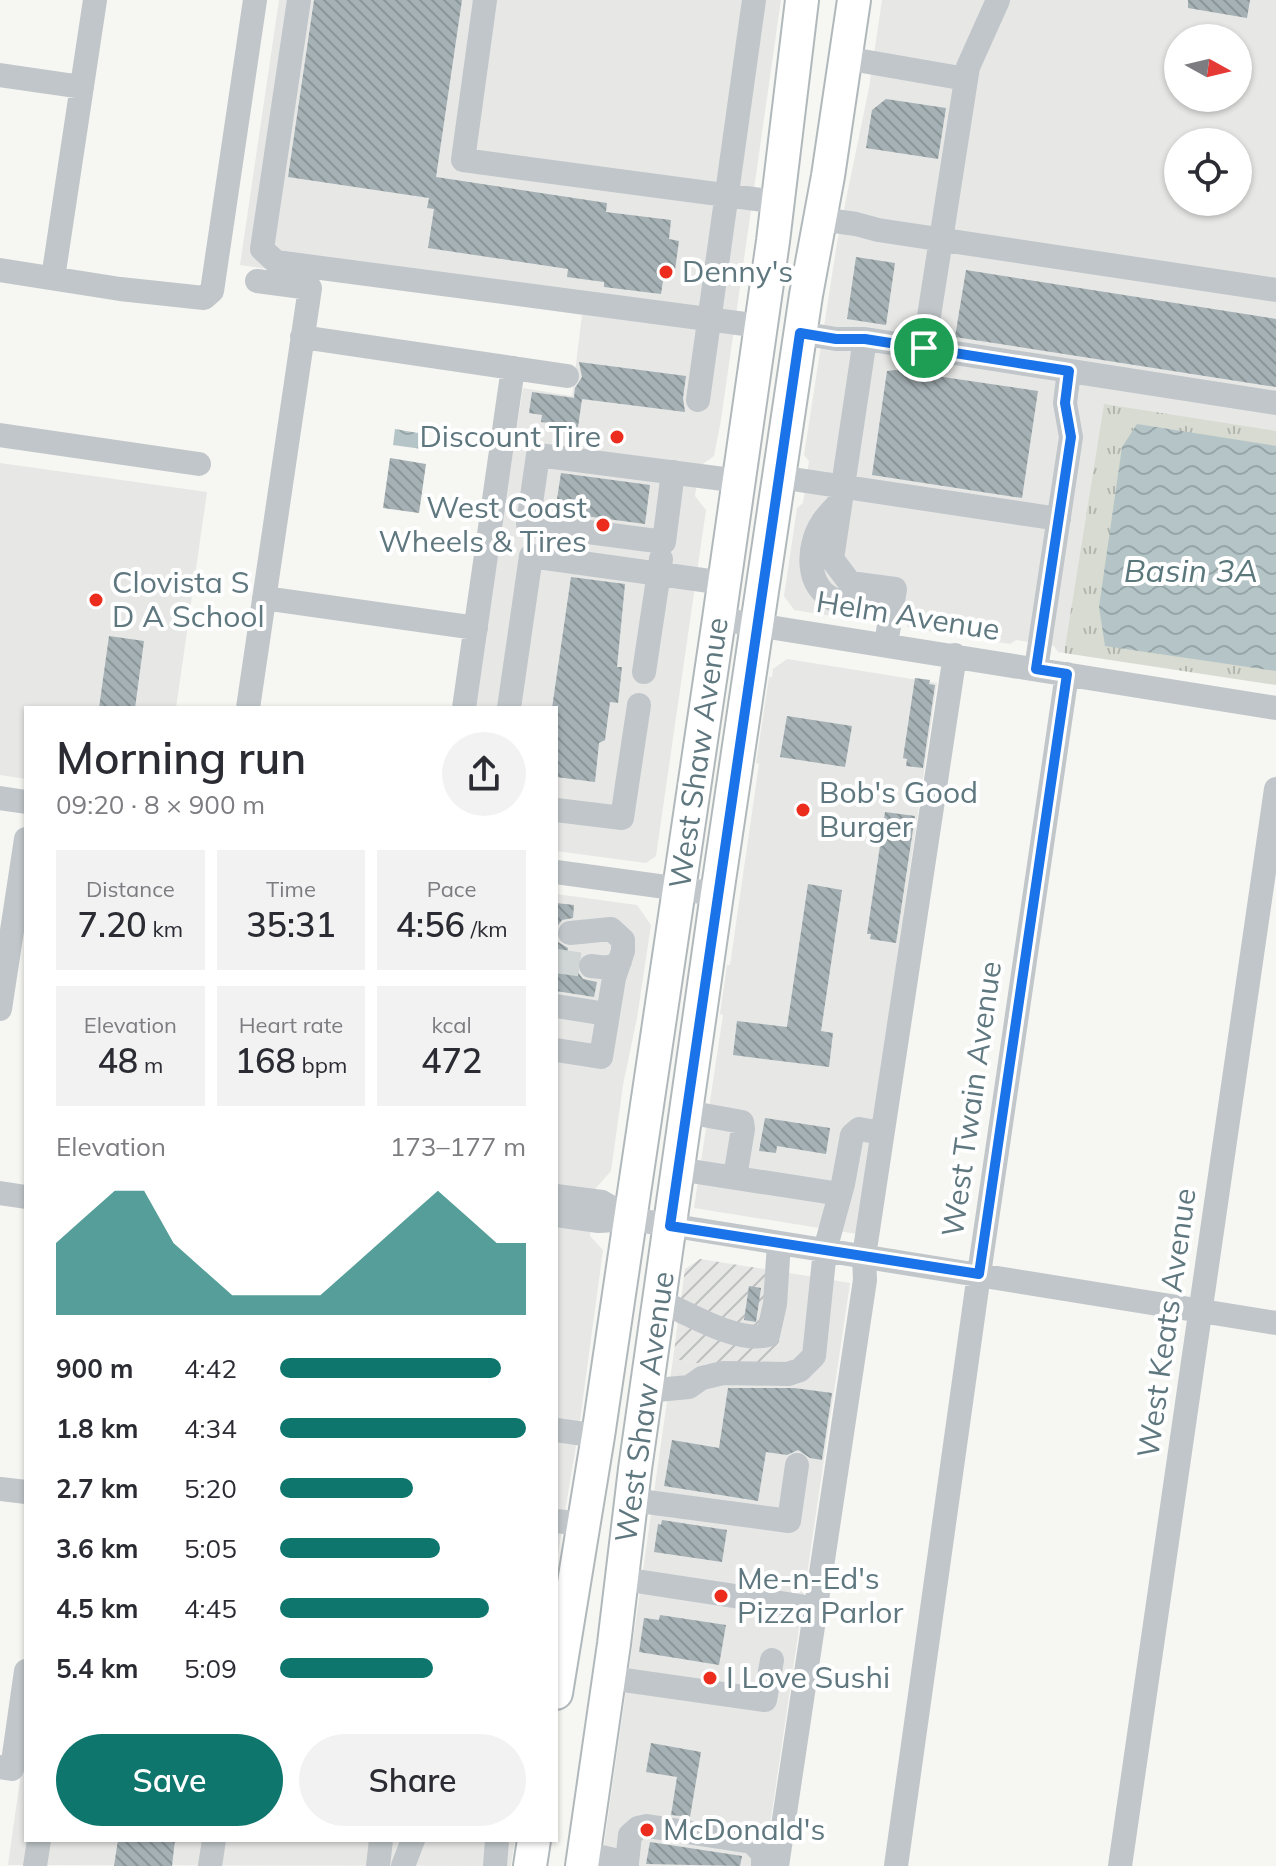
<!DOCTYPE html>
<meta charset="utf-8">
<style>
:root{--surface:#fff;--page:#f2f2f3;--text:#2b2b33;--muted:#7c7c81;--accent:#0f766e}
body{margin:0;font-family:Mulish,sans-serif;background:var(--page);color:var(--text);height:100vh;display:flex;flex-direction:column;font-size:30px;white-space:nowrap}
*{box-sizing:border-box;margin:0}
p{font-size:26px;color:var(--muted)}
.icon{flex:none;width:44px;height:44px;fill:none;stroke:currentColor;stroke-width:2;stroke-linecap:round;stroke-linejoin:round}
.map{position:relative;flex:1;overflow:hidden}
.side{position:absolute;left:24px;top:706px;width:534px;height:1136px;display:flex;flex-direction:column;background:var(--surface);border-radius:0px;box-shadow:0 2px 6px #0004}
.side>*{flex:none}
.needle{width:52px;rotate:98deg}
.buttons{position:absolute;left:1164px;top:24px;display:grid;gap:16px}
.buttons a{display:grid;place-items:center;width:88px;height:88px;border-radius:50%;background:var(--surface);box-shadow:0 2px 6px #0004;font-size:40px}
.pin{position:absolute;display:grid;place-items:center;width:68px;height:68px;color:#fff;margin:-34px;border:4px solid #fff;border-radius:50%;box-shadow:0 2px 8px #0007}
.round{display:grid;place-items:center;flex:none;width:84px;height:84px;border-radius:42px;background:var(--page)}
.overview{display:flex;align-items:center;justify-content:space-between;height:136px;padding:0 32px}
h1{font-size:44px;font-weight:600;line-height:60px}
.stats{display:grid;grid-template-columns:repeat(3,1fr);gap:12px;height:136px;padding:8px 32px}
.stats div{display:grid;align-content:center;border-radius:0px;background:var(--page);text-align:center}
.stats b{font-size:34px;font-weight:600}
.stats small{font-size:22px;font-weight:400}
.stats p{font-size:22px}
.chart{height:224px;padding:16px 32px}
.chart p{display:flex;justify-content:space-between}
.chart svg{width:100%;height:144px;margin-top:8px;fill:var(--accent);opacity:.7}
.button{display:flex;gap:16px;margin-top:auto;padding:16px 32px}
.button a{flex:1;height:92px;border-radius:48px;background:var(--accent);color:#fff;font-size:32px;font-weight:600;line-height:92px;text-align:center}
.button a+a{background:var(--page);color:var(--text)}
ul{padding:0 32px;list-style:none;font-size:26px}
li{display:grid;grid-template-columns:128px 96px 1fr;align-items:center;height:60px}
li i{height:20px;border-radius:10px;background:var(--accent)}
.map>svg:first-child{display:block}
.built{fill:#e7e7e6;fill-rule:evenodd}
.industrial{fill:url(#industrial-furrows)}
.grass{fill:url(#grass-tufts)}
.water{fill:url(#water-waves)}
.building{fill:url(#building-back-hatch)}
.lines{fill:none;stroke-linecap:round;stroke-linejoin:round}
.minor-tunnel{stroke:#d0d6d5;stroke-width:24;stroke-dasharray:24 12;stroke-linecap:butt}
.major-casing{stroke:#b1b8bb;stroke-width:36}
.minor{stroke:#c0c6c9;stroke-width:24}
.major{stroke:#fff;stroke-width:32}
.route-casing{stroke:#fff;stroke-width:16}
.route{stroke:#1a73e8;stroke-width:10}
.poi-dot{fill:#ec2c1c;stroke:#fff;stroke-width:3}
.labels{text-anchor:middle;stroke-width:8;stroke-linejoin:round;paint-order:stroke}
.poi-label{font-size:30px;fill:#5f777f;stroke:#fff;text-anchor:start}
.street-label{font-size:30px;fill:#5f777f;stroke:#fff}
.water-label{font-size:32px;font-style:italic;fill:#5a777b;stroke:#fff}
</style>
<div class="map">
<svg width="1276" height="1866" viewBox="0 0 1276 1866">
<defs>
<pattern id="industrial-furrows" width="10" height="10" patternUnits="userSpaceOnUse" patternTransform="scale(2)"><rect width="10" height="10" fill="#e7e7e6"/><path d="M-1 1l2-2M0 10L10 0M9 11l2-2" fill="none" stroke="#bec0c0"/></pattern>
<pattern id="grass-tufts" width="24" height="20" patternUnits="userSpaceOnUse" patternTransform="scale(2)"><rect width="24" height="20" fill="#d7dbd1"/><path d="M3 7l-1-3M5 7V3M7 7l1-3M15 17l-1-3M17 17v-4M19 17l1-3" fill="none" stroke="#b2b6af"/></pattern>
<pattern id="water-waves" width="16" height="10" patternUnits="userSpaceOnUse" patternTransform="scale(2)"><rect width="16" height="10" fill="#b5c5c7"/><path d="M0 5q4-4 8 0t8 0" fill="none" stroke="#96a5a7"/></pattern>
<pattern id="building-back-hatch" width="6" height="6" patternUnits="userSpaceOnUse" patternTransform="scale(2)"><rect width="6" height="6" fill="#a5b1b5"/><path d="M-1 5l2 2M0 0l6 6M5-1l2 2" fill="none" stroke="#8a9598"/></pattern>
</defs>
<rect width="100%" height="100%" fill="#f6f6f2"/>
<path class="built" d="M279 0H781L721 420 714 456 699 467 695 496 706 510 656 856 646 863 556 851V708H473L523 388 572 396 582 315 240 265Z
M882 0H1276V431L1104 405 1064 653 1058 652 1054 646 1016 640 1010 644 909 628 905 623 863 616 857 620 794 610 784 596 797 508 803 503 809 461 804 455 837 243 869 88ZM1178 38H1238V98H1178ZM1178 142H1238V202H1178Z
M0 463 207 492 176 708H26V779L0 775Z
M787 659 937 683 857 1234 694 1208 723 1015 720 1014 727 965H730L759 764 756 763 769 677H772L773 669Z
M556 894 637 905 651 925 637 1018 623 1085 611 1171 596 1188 590 1236 603 1250 579 1428 556 1565Z
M789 1273 850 1283 764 1866H601L673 1359 709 1365 776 1362Z
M26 1737V1840H515L511 1866 8 1865Z"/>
<path class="industrial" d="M700 1259 789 1273 776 1362 709 1365 673 1359 685 1269Z"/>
<path class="grass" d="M1104 404 1276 431V685L1064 653Z"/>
<path class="water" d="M1137 424 1276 446V671L1105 646 1099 607 1122 447Z
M395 429 424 434 422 449 393 445Z"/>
<path class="building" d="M314 0H462L436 177 607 203 606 212 671 220 669 239 679 241 675 270 665 268 661 294 604 287V282L567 277 568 269 428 248 434 209 427 208 429 198 288 177Z
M1188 0H1250L1247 18 1188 8Z
M886 99 946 108 938 159 866 148 872 110Z
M856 257 895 263 886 325 847 319Z
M966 270 1276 319V387L955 337Z
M579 362 686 376 683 398 685 412 574 398 575 388 582 377Z
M895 370 1038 391 1022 498 872 475 887 371Z
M532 392 582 399 578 427 541 422 542 415 529 413Z
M390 458 426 464 419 513 383 508Z
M561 473 650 485 645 524 555 512Z
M571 577 625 584 617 667H622L618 703 610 702 605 740 599 743 595 782 556 777V708H552Z
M109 636 144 641 135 708H99Z
M915 678 930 680 929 684 935 685 923 768 906 766 907 759 903 758Z
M787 716 852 726 845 767 780 757Z
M885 812 915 816 896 943 870 939 871 934H867Z
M808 884 842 890 821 1031 833 1033 829 1067 733 1055 737 1021 787 1027Z
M556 903 574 905 573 918 562 920 556 928Z
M556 937 558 942 568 948 567 954 581 956 576 964 577 971 583 979 597 982 594 997 556 991Z
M765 1118 830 1128 826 1154 777 1146 776 1153 759 1151Z
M749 1286 761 1288 756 1322 744 1320Z
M728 1388H794L832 1393 822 1460 810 1458 798 1450 787 1455 766 1452 758 1501 664 1486 672 1440 719 1448Z
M662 1520 727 1530 722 1562 654 1552 658 1524 661 1525Z
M660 1615 726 1625 719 1665 639 1652 644 1618 659 1620Z
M651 1743 701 1752 690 1817 671 1815 677 1777 646 1772Z
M118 1840H175L172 1866H114Z
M650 1842 742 1856 740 1866 646 1864Z"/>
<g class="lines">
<path class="minor-tunnel" d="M556 961 591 966"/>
<defs>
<path id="major" d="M556 1693 598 1436 719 619 773 241 802 0
M530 1866 534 1840
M582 1866 614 1644 635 1469 717 894 806 295 828 176 854 0"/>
</defs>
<use href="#major" class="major-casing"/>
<path class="minor" d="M299 0 262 249 276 262 760 326
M485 0 463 160 777 202
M845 58 966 79
M0 75 82 87
M820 219 856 224 878 230 1276 290
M0 270 120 289 204 298 212 291 255 0
M53 278 95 0
M800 333 836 339H865L1276 403
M302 337 567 376
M865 339 832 559 850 583 895 589 886 644
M924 348 968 67 998 0
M698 400 754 0
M0 435 199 464
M673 472 664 542 528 524 538 455 739 481
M779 477 1059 519
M839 503C833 510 826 516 822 523 807 546 805 588 835 600 852 607 874 606 892 609
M264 598 476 628
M719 619 1276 708
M1036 669 1071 437 1065 403 1069 371
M644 672 661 559
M248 708 310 288 257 281
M464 708 513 368
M509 708 531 556 724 583
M0 798 26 802
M556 810 622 818 639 705
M556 872 717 894
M591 966C603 967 611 970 620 961
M556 1006 600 1013 607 1018
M0 1009 26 839
M556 1050 601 1057 614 978 623 951V940L611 929 570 933
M687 1112 742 1122 743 1129 735 1177
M678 1169 840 1194
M0 1193 26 1197
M556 1196 602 1202 631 1219
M556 1215 599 1221 631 1219 1276 1323
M660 1301C688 1313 738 1344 768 1335L775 1304 779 1243
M646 1391 689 1387 702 1378 723 1373 788 1374 800 1370 814 1356 825 1250 843 1184 852 1135 859 1129 882 1133
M556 1430 598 1436
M0 1489 26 1492
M632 1500 789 1521 797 1465
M556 1521 584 1524
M623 1579 800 1606
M610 1678 765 1700 772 1660
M0 1767 12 1769 26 1671
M584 1853 627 1863V1866
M627 1863 630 1835 638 1828 647 1826 752 1842 763 1854V1866
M35 1866 39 1840
M210 1866 214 1840
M378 1866 381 1840
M403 1866 413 1840
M495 1866 497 1840
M777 1866 865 1280 864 1256 955 655
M896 1866 979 1274 1067 674
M1120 1866 1276 789"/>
<use href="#major" class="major"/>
</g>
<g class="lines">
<defs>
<path id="route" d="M800 333 836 339H865L1069 371 1065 403 1071 437 1036 669 1067 674 979 1274 670 1226Z"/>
</defs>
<use href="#route" class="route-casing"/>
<use href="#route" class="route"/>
</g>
<g class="poi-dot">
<circle cx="666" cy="272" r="8"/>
<circle cx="617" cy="437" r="8"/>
<circle cx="603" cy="525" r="8"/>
<circle cx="96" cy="600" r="8"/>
<circle cx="803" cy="810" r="8"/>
<circle cx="721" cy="1596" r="8"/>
<circle cx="710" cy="1678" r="8"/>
<circle cx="647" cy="1830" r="8"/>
</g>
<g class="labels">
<g class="poi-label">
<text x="682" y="282">Denny's</text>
<text x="601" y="447" text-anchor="end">Discount Tire</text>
<text x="587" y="518" text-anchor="end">West Coast<tspan x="587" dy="34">Wheels &amp; Tires</tspan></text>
<text x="112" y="593">Clovista S<tspan x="112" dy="34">D A School</tspan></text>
<text x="819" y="803">Bob's Good<tspan x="819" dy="34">Burger</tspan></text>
<text x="737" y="1589">Me-n-Ed's<tspan x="737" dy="34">Pizza Parlor</tspan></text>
<text x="726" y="1688">I Love Sushi</text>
<text x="663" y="1840">McDonald's</text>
</g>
<g class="street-label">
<text transform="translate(908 616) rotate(9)" y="10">Helm Avenue</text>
<text transform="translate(699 753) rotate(-82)" y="10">West Shaw Avenue</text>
<text transform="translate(972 1099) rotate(-82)" y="10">West Twain Avenue</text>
<text transform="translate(1167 1323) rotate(-82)" y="10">West Keats Avenue</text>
<text transform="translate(645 1407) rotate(-82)" y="10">West Shaw Avenue</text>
</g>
<g class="water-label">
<text x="1191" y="582">Basin 3A</text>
</g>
</g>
</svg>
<div class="buttons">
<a><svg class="needle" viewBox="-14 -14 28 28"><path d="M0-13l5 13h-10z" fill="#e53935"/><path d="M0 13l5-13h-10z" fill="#7c7c81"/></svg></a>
<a><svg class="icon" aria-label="locate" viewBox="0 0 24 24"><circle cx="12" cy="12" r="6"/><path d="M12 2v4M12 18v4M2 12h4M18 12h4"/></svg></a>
</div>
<div class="pin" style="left:924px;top:348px;background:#1e9e55"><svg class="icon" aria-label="arrive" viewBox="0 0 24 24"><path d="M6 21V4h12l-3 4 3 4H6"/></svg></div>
<section class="side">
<div class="overview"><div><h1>Morning run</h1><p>09:20 · 8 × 900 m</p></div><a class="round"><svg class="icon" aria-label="share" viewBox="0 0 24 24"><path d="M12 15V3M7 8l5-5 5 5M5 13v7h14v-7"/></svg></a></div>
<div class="stats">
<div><p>Distance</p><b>7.20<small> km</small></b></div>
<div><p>Time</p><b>35:31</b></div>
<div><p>Pace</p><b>4:56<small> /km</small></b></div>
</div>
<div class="stats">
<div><p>Elevation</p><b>48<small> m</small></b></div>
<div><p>Heart rate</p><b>168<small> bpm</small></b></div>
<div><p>kcal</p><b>472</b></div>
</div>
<div class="chart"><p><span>Elevation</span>173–177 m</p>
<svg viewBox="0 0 160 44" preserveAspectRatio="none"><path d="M0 44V22L10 14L20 6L30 6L40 22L50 30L60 38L70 38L80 38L90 38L100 30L110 22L120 14L130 6L140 14L150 22L160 22V44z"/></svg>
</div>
<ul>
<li><b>900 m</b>4:42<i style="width:90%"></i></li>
<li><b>1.8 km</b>4:34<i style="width:100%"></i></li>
<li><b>2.7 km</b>5:20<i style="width:54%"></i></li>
<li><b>3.6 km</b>5:05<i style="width:65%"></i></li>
<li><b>4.5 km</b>4:45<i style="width:85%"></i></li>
<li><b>5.4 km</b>5:09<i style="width:62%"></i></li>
</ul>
<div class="button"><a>Save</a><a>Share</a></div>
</section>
</div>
